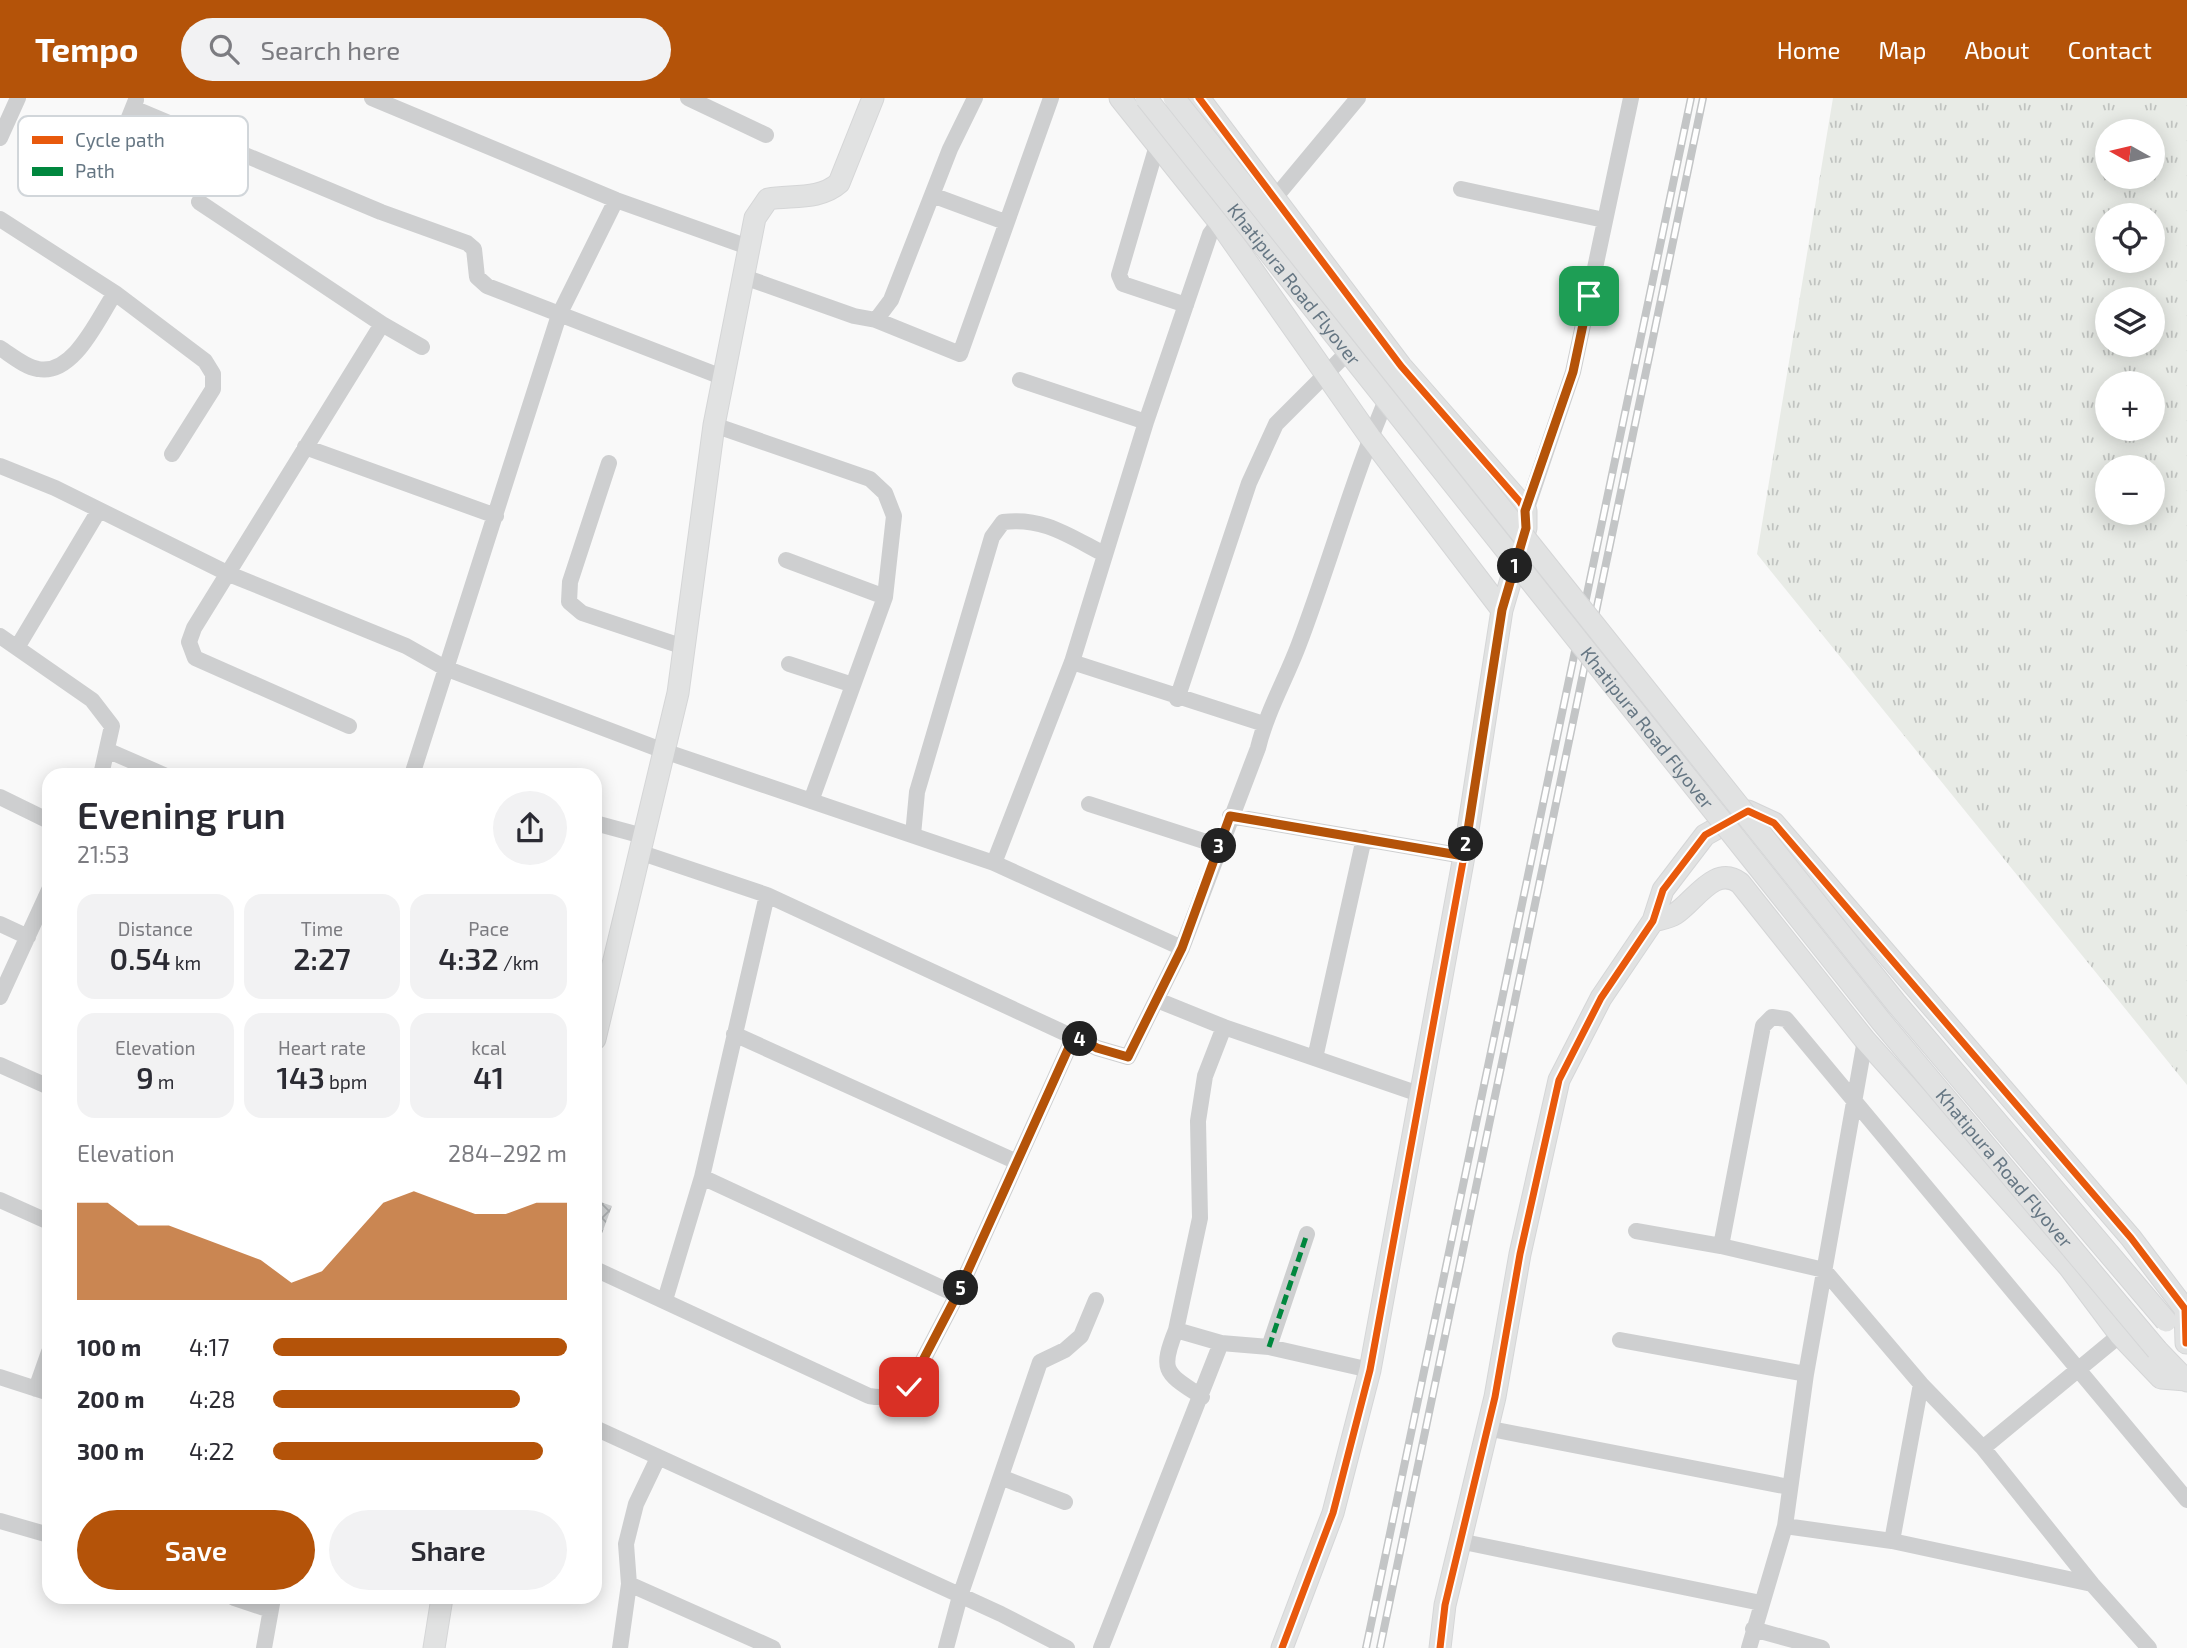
<!DOCTYPE html>
<meta charset="utf-8">
<style>
:root{--surface:#fff;--page:#f2f2f3;--text:#2b2b33;--muted:#7c7c81;--accent:#b45309}
body{margin:0;font-family:"Exo 2",sans-serif;background:var(--page);color:var(--text);height:100vh;display:flex;flex-direction:column;font-size:26px;white-space:nowrap}
*{box-sizing:border-box;margin:0}
p{font-size:23px;color:var(--muted)}
.icon{flex:none;width:38px;height:38px;fill:none;stroke:currentColor;stroke-width:2;stroke-linecap:round;stroke-linejoin:round}
.map{position:relative;flex:1;overflow:hidden}
.sheet{position:absolute;left:42px;top:670px;width:560px;height:836px;display:flex;flex-direction:column;background:var(--surface);border-radius:21px;box-shadow:0 4px 18px #0003}
.sheet>*{flex:none}
.needle{width:46px;rotate:278deg}
.tools{position:absolute;left:2095px;top:21px;display:grid;gap:14px}
.tools a{display:grid;place-items:center;width:70px;height:70px;border-radius:50%;background:var(--surface);box-shadow:0 4px 18px #0003;font-size:35px}
.pin{position:absolute;display:grid;place-items:center;width:60px;height:60px;color:#fff;margin:-30px;border-radius:14px;box-shadow:0 4px 10px #0006}
.km{position:absolute;width:35px;height:35px;margin:-18px;border-radius:50%;background:#222;color:#fff;font-size:19px;line-height:35px;text-align:center}
.round{display:grid;place-items:center;flex:none;width:74px;height:74px;border-radius:37px;background:var(--page)}
.head{display:flex;align-items:center;justify-content:space-between;height:119px;padding:0 35px}
h1{font-size:38px;font-weight:600;line-height:52px}
.stats{display:grid;grid-template-columns:repeat(3,1fr);gap:10px;height:119px;padding:7px 35px}
.stats div{display:grid;align-content:center;border-radius:18px;background:var(--page);text-align:center}
.stats b{font-size:30px;font-weight:600}
.stats small{font-size:19px;font-weight:400}
.stats p{font-size:19px}
.chart{height:196px;padding:14px 35px}
.chart p{display:flex;justify-content:space-between}
.chart svg{width:100%;height:126px;margin-top:7px;fill:var(--accent);opacity:.7}
.primary-button{display:flex;gap:14px;margin-top:auto;padding:14px 35px}
.primary-button a{flex:1;height:80px;border-radius:42px;background:var(--accent);color:#fff;font-size:28px;font-weight:600;line-height:80px;text-align:center}
.primary-button a+a{background:var(--page);color:var(--text)}
ul{padding:0 35px;list-style:none;font-size:23px}
li{display:grid;grid-template-columns:112px 84px 1fr;align-items:center;height:52px}
li i{height:18px;border-radius:9px;background:var(--accent)}
header{display:flex;align-items:center;gap:42px;box-sizing:border-box;height:98px;padding:0 35px;background:var(--accent);color:#fff}
header strong{font-size:33px}
nav{display:flex;gap:38px;margin-inline-start:auto;font-size:24px}
.search{width:490px;height:63px;background:var(--page);display:flex;align-items:center;gap:18px;box-sizing:border-box;padding:0 24px;border-radius:38px;color:var(--muted);font-size:26px}
.map>svg:first-child{display:block}
.grass{fill:url(#grass-tufts);fill-rule:evenodd}
.building{fill:url(#building-cross-hatch)}
.lines{fill:none;stroke-linecap:round;stroke-linejoin:round}
.secondary-casing{stroke:#d5d6d7;stroke-width:23}
.street{stroke:#cecfd0;stroke-width:16}
.secondary{stroke:#e1e2e2;stroke-width:21}
.rail-casing{stroke:#c3c5c6;stroke-width:8}
.rail{stroke:#fff;stroke-width:5;stroke-dasharray:16;stroke-linecap:butt}
.secondary-bridge-casing{stroke:#d5d6d7;stroke-width:23;stroke-linecap:butt}
.secondary-bridge{stroke:#e1e2e2;stroke-width:21}
.quiet{stroke:#00873e;stroke-width:5;stroke-dasharray:10 5;stroke-linecap:butt}
.cycleway-casing{stroke:#fff;stroke-width:11}
.cycleway{stroke:#e8590c;stroke-width:7}
.route-casing{stroke:#fff;stroke-width:14}
.route{stroke:#b45309;stroke-width:9}
.labels{text-anchor:middle;stroke-width:7;stroke-linejoin:round;paint-order:stroke}
.street-label{font-size:19px;fill:#657683;stroke:#fff}
.key{fill:#fff;stroke:#d1d6da;stroke-width:2}
.key-label{font-size:19px;fill:#657683}
</style>
<header>
<strong>Tempo</strong>
<div class="search"><svg class="icon" aria-label="search" viewBox="0 0 24 24"><circle cx="10" cy="10" r="6"/><path d="M15 15l6 6"/></svg>Search here</div>
<nav><a>Home</a><a>Map</a><a>About</a><a>Contact</a></nav>
</header>
<div class="map">
<svg width="2187" height="1550" viewBox="0 0 2187 1550">
<defs>
<pattern id="grass-tufts" width="24" height="20" patternUnits="userSpaceOnUse" patternTransform="scale(1.75)"><rect width="24" height="20" fill="#e8ebe6"/><path d="M3 7l-1-3M5 7V3M7 7l1-3M15 17l-1-3M17 17v-4M19 17l1-3" fill="none" stroke="#c0c3c0"/></pattern>
<pattern id="building-cross-hatch" width="8" height="8" patternUnits="userSpaceOnUse" patternTransform="scale(1.75)"><rect width="8" height="8" fill="#d0d2d3"/><path d="M0 0l8 8M0 8l8-8" fill="none" stroke="#acafb1"/></pattern>
</defs>
<rect width="100%" height="100%" fill="#f9f9f9"/>
<path class="grass" d="M1833 0H2187V987L1757 456ZM2107 33H2152V79H2107ZM2107 117H2152V163H2107ZM2107 201H2152V247H2107ZM2107 285H2152V331H2107ZM2107 369H2152V415H2107Z"/>
<path class="building" d="M595 1102 612 1108 597 1149H595Z"/>
<g class="lines">
<defs>
<path id="secondary" d="M1120 0 1219 124 1370 339 1502 512
M1199 0 1401 268 1520 404 1526 413V430L1502 512 1464 758 1370 1272 1333 1415 1282 1550
M1653 823C1660 821 1669 820 1675 816 1695 803 1715 766 1740 785L1865 942 2069 1169 2120 1237 2161 1280 2186 1282
M595 941 678 595 714 327 755 120 768 101C792 97 820 102 839 85L873 0
M2157 1252 2187 1283
M434 1550 442 1500
M1440 1550 1445 1507 1495 1299 1520 1156 1559 982 1601 900 1653 823 1663 792 1705 737 1748 713 1774 725 2131 1140 2185 1211 2186 1245"/>
</defs>
<use href="#secondary" class="secondary-casing"/>
<path class="street" d="M372 0 616 102 751 150
M688 0 766 37
M133 10 381 114 467 145 474 151 477 179 487 188 722 279
M0 40 18 0
M1158 44 1119 177 1123 186 1186 207
M104 82 136 2
M1461 91 1604 122
M932 97 1005 124
M1274 101 1358 0
M199 104 382 226 194 530 189 544 195 560 349 628
M0 121 115 195 205 263 213 276V291L172 356
M744 179 854 218 876 222 891 202 950 51 975 0
M876 222 960 256 1051 0
M382 226 422 249
M0 250C11 257 25 269 38 271 74 278 98 220 115 195
M1020 282 1146 324
M714 327 870 381 885 395 894 418 885 499 811 703
M305 349 496 418
M609 365 570 484 569 504 582 515 684 549
M0 368 55 390 229 476 406 548 445 570 664 653 994 765 1182 850
M1526 413 1573 274 1631 0
M786 462 885 499
M0 538 92 602 112 628 101 677
M18 548 98 414
M1072 564 1264 626
M789 566 853 587
M1177 601 1249 385 1276 326 1355 247
M109 653 164 677
M412 677 559 217 616 102
M0 699 49 723
M1089 706 1219 748
M1230 718 1464 758
M595 725 643 738
M913 737 917 694 992 439 1003 424C1044 419 1069 438 1104 456
M639 754 767 797 1097 950 1128 959 1182 850 1258 650C1267 613 1286 581 1299 546 1331 462 1354 375 1390 293
M994 765 1072 564 1146 324 1210 136 1219 124
M0 826 28 839
M0 899 49 792
M1157 902 1224 929 1419 996
M1224 929 1205 978 1198 1023 1200 1120 1176 1232 1221 1245 1269 1249 1370 1272
M734 936 1017 1064
M1315 960 1364 740
M0 967 49 989
M702 1079 957 1197
M0 1102 49 1124
M1636 1133 1721 1148 1824 1172 1921 1286 1983 1350 2092 1486 2149 1550
M1721 1148 1763 928 1772 919 1786 921 2187 1402
M595 1171 869 1298C886 1301 894 1298 909 1289L957 1197 1074 938
M665 1202 702 1079 767 797
M1176 1232C1159 1274 1166 1275 1202 1299
M1620 1242 1806 1276
M1269 1249 1307 1136
M0 1279 49 1295
M36 1291 49 1254
M595 1330 1001 1516 1067 1550
M1486 1330 1789 1389
M1983 1350 2120 1237
M1003 1380 1065 1404
M0 1423 49 1437
M1785 1428 1892 1443 2092 1486
M1459 1443 1761 1505
M1892 1443 1921 1286
M629 1486 773 1550
M234 1500 270 1512
M1753 1531 1822 1550
M264 1550 273 1500
M620 1550 629 1486 626 1446 636 1406 658 1360
M946 1550 960 1498 1040 1264 1065 1252 1081 1238 1096 1202
M1101 1550 1221 1245
M1749 1550 1785 1428 1806 1276 1865 942"/>
<use href="#secondary" class="secondary"/>
<defs>
<path id="rail" d="M1366 1550 1691 0
M1380 1550 1703 0"/>
</defs>
<use href="#rail" class="rail-casing"/>
<use href="#rail" class="rail"/>
<defs>
<g id="secondary-bridge">
<path id="s1" d="M1146 0 1881 923 2157 1252"/>
<path d="M1174 0 1896 905 2166 1223"/>
</g>
</defs>
<use href="#secondary-bridge" class="secondary-bridge-casing"/>
<use href="#secondary-bridge" class="secondary-bridge"/>
<path class="quiet" d="M1269 1249 1307 1136"/>
<defs>
<path id="cycleway" d="M1199 0 1401 268 1520 404 1526 413V430L1502 512 1464 758 1370 1272 1333 1415 1282 1550
M1440 1550 1445 1507 1495 1299 1520 1156 1559 982 1601 900 1653 823 1663 792 1705 737 1748 713 1774 725 2131 1140 2185 1211 2186 1245"/>
</defs>
<use href="#cycleway" class="cycleway-casing"/>
<use href="#cycleway" class="cycleway"/>
</g>
<g class="lines">
<defs>
<path id="route" d="M909 1289 957 1197 1074 938 1097 950 1128 959 1182 850 1230 718 1464 758 1502 512 1526 430 1525 413 1573 274 1589 198"/>
</defs>
<use href="#route" class="route-casing"/>
<use href="#route" class="route"/>
</g>
<g class="labels">
<g class="street-label">
<text dy="7" stroke="none"><textPath href="#s1" startOffset="238">Khatipura Road Flyover</textPath></text>
<text dy="7" stroke="none"><textPath href="#s1" startOffset="805">Khatipura Road Flyover</textPath></text>
<text dy="7" stroke="none"><textPath href="#s1" startOffset="1372">Khatipura Road Flyover</textPath></text>
</g>
</g>
<rect x="18" y="18" width="230" height="80" rx="10" class="key"/>
<rect x="32" y="38" width="31" height="8" fill="#e8590c"/>
<rect x="32" y="69" width="31" height="9" fill="#00873e"/>
<g class="key-label">
<text x="75" y="49">Cycle path</text>
<text x="75" y="80">Path</text>
</g>
</svg>
<div class="tools">
<a><svg class="needle" viewBox="-14 -14 28 28"><path d="M0-13l5 13h-10z" fill="#e53935"/><path d="M0 13l5-13h-10z" fill="#7c7c81"/></svg></a>
<a><svg class="icon" aria-label="locate" viewBox="0 0 24 24"><circle cx="12" cy="12" r="6"/><path d="M12 2v4M12 18v4M2 12h4M18 12h4"/></svg></a>
<a><svg class="icon" aria-label="layers" viewBox="0 0 24 24"><path d="M12 4l9 5-9 5-9-5zM3 14l9 5 9-5"/></svg></a>
<a>+</a>
<a>−</a>
</div>
<div class="pin" style="left:1589px;top:198px;background:#1e9e55"><svg class="icon" aria-label="arrive" viewBox="0 0 24 24"><path d="M6 21V4h12l-3 4 3 4H6"/></svg></div>
<div class="pin" style="left:909px;top:1289px;background:#d93025"><svg class="icon" aria-label="check" viewBox="0 0 24 24"><path d="M5 12l5 5 9-10"/></svg></div>
<b class="km" style="left:1515px;top:468px">1</b>
<b class="km" style="left:1466px;top:746px">2</b>
<b class="km" style="left:1219px;top:748px">3</b>
<b class="km" style="left:1080px;top:941px">4</b>
<b class="km" style="left:961px;top:1190px">5</b>
<section class="sheet">
<div class="head"><div><h1>Evening run</h1><p>21:53</p></div><a class="round"><svg class="icon" aria-label="share" viewBox="0 0 24 24"><path d="M12 15V3M7 8l5-5 5 5M5 13v7h14v-7"/></svg></a></div>
<div class="stats">
<div><p>Distance</p><b>0.54<small> km</small></b></div>
<div><p>Time</p><b>2:27</b></div>
<div><p>Pace</p><b>4:32<small> /km</small></b></div>
</div>
<div class="stats">
<div><p>Elevation</p><b>9<small> m</small></b></div>
<div><p>Heart rate</p><b>143<small> bpm</small></b></div>
<div><p>kcal</p><b>41</b></div>
</div>
<div class="chart"><p><span>Elevation</span>284–292 m</p>
<svg viewBox="0 0 160 44" preserveAspectRatio="none"><path d="M0 44V10L10 10L20 18L30 18L40 22L50 26L60 30L70 38L80 34L90 22L100 10L110 6L120 10L130 14L140 14L150 10L160 10V44z"/></svg>
</div>
<ul>
<li><b>100 m</b>4:17<i style="width:100%"></i></li>
<li><b>200 m</b>4:28<i style="width:84%"></i></li>
<li><b>300 m</b>4:22<i style="width:92%"></i></li>
</ul>
<div class="primary-button"><a>Save</a><a>Share</a></div>
</section>
</div>
